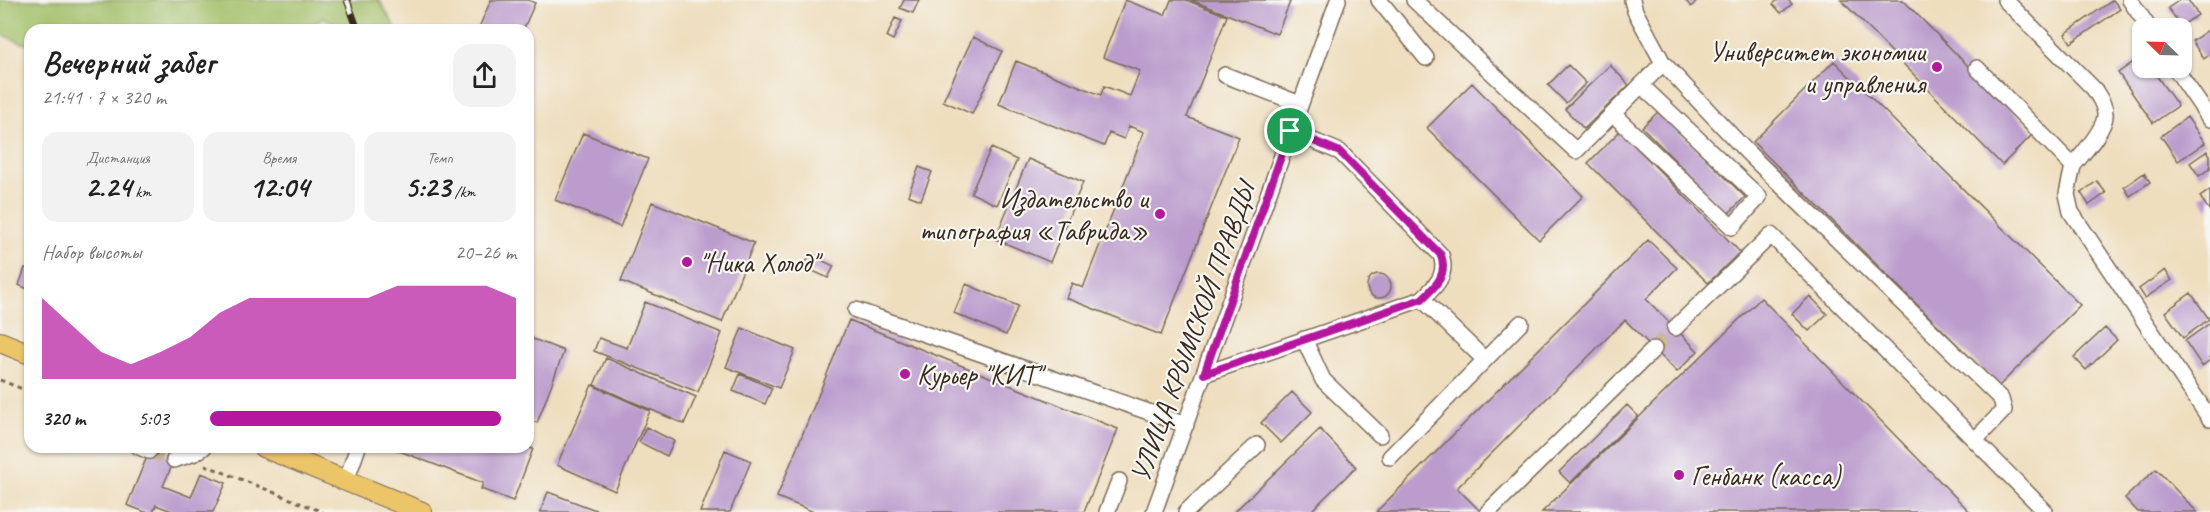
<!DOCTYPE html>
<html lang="ru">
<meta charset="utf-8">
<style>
:root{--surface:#fff;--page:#f2f2f2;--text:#222;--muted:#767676;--accent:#b5179e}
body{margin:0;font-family:Caveat,sans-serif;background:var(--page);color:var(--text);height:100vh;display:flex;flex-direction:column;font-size:22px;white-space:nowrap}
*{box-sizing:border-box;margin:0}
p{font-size:20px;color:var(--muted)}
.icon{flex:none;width:33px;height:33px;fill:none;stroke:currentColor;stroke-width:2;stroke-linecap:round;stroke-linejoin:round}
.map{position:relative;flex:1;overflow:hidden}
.drawer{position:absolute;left:24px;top:24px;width:510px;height:429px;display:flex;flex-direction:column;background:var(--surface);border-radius:18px;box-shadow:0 2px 4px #0004}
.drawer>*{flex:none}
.needle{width:39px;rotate:293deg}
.fabs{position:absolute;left:2132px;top:18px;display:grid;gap:12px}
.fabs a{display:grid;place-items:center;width:60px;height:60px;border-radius:12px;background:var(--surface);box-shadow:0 2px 4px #0004;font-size:30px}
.pin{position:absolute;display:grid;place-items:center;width:51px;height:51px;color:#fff;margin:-26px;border:3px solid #fff;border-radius:50%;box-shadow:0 2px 6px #0007}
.round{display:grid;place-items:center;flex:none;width:63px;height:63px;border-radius:18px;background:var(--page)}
.overview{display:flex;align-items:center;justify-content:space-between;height:102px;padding:0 18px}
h1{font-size:33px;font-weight:600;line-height:45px}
.stats{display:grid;grid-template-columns:repeat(3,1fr);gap:9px;height:102px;padding:6px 18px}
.stats div{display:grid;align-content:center;border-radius:15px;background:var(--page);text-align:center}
.stats b{font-size:30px;font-weight:600}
.stats small{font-size:16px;font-weight:400}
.stats p{font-size:16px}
.chart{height:168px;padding:12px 18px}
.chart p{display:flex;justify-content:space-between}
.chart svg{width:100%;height:108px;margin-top:6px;fill:var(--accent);opacity:.7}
ul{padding:0 18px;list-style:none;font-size:20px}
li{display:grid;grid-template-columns:96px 72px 1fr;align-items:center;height:45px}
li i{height:15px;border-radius:8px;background:var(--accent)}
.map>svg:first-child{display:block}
.green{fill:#a2bf67;stroke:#6e7442;stroke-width:1.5}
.building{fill:#bb9ccd}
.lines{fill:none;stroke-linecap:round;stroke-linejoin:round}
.minor-tunnel{stroke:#cbba9e;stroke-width:15;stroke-dasharray:15 8;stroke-linecap:butt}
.minor-casing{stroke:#7a6956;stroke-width:18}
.major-casing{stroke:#7a6956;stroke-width:22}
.path{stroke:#7a6956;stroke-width:3;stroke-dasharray:4.5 4.5;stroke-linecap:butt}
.minor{stroke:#fff;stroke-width:15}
.major{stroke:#ecc569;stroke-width:20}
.rail-casing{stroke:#3b2a1e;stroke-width:7}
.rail{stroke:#f6f6f2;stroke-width:4.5;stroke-dasharray:14;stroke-linecap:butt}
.route-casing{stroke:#fff;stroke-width:12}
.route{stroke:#b5179e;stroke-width:8}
.poi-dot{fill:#b5179e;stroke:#f6f6f2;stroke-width:2}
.labels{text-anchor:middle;stroke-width:4.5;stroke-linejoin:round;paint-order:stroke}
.poi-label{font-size:28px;fill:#3b2a1e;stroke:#f6f6f2;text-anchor:start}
.street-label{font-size:28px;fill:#3b2a1e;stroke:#f6f6f2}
</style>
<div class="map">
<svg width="2210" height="512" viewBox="0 0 2210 512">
<rect width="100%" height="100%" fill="#f6f6f2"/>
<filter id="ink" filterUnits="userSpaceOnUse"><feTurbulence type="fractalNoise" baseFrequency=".0167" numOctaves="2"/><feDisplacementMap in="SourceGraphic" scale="12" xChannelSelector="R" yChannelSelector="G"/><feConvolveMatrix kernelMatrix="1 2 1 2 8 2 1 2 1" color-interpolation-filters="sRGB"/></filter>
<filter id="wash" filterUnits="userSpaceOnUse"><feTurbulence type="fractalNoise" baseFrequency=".008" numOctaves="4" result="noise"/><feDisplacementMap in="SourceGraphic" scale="24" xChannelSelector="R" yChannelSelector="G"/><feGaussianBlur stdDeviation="1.35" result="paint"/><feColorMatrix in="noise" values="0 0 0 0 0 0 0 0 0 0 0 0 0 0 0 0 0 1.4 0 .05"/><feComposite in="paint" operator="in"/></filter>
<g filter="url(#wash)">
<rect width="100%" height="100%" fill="#efdebe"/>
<path class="green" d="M0 0H379L397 30H349L323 17 305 30H30V46L0 34Z"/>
<g id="blocks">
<path class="building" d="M491 0H528L535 3 523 30H478Z
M904 0H919L913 13 900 8Z
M1125 0 1165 15 1171 0H1186L1227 16 1187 117 1239 137 1161 335 1066 298 1072 283 1083 288 1144 132 1129 126 1124 139 1109 133 1104 146 999 104 1016 61 1101 95 1104 86 1130 96 1140 71 1103 57Z
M1191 0H1286L1290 2 1277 34Z
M1685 0H1698L1691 7Z
M1778 0H1788L1792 4 1781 13 1773 4Z
M1841 0H1903L2034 133 2002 165Z
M2113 0 2120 9 2071 43 2065 34Z
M2180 0H2188L2198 15 2181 26 2168 8Z
M895 18 902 21 893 40 887 37Z
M2210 29V54L2204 59 2192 41Z
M973 37 1002 51 972 114 943 101Z
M2142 56V68H2151L2178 106 2153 123 2118 73Z
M1834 61 2080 305 1999 386 1753 142Z
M1568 65 1586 83 1566 103 1548 85Z
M1610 65 1629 85 1584 129 1565 109Z
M1472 83 1583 196 1539 240 1427 128Z
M1659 111 1745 197 1728 214 1642 127Z
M2187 117 2205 143 2178 161 2161 136Z
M1620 131 1740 252 1708 283 1588 163Z
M583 133 648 159 620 227 555 200Z
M991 148 1017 160 997 205 971 193Z
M2207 151 2210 155V168L2199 176 2190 163Z
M1028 159 1083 182 1050 262 995 239Z
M919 167 932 172 921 200 908 195Z
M2144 173 2150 182 2130 196 2124 187Z
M2097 181 2106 193 2089 205 2081 193Z
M2210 190V211L2200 197Z
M652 202 754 243 722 322 621 281Z
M1648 240 1677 268 1646 299 1698 351 1677 372 1625 320 1457 488 1481 512H1376Z
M810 255 834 266 828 278 804 267Z
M25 268 30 269V290L19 285Z
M2165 270 2172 280 2145 298 2139 289Z
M1367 286a12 12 0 1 1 24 0a12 12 0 1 1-24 0Z
M966 284 1018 306 1006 335 954 313Z
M2191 293 2209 319 2183 338 2165 312Z
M1810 296 1827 314 1809 331 1792 314Z
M1761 298 1970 512H1542Z
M645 302 722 333 698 392 594 351 599 338 627 348Z
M849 320 1118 429 1084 512H814L777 497Z
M2210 323V360L2202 366 2185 341Z
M742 328 795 350 779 388 726 367Z
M2105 328 2117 340 2086 370 2074 357Z
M528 337 564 351 537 423 528 419Z
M606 358 696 397 684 424 594 385Z
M740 374 772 388 765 404 733 391Z
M592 385 650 411 615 491 557 465Z
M1292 392 1312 412 1281 443 1261 423Z
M1627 405 1638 416 1570 483 1559 472Z
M646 427 674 441 667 456 639 442Z
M1320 429 1356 467 1310 512H1234Z
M151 447 176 456 163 486 191 497 201 473 226 483 213 512H174L156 505 153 512H145L127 505Z
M389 447H528L533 449 513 501 481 489 483 483Z
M725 450 751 461 730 512H700Z
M2156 469 2197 512H2138L2125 498Z
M548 492 601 512H540Z"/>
</g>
</g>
<g filter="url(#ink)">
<use href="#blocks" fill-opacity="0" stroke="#7a6956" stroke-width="1.5"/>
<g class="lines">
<path class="minor-tunnel" d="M1654 349 1675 328
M149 451 174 460"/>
<defs>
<path id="minor" d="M1379 0 1426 58
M1414 0 1576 151 1663 63 1635 11 1632 0
M2130 0 2149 28
M1663 63 1747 152 2001 399 2004 410 1975 440
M1977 68 2073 166C2082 154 2104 131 2105 116 2106 106 2099 97 2094 89L2005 0
M2175 68 2210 119
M1225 75 1300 104
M1613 114 1732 227 1759 197 1641 85
M2073 166 2067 194 2071 212 2210 419
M1422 299 1485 360
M856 310 1186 425
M1675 328 1771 235 2045 511 2043 512
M1304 339 1323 380 1380 435
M1204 374 1422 299C1436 286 1448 275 1441 255L1340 152 1290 131
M139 447 149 451
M1390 457 1521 323
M174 460 195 453 204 447
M346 481 358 447
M1107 512 1119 481
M1154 512 1338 0
M1186 512 1257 445
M1488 512 1654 349"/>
<path id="major" d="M0 342 30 354
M263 447 422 512"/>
</defs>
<use href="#minor" class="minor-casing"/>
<use href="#major" class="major-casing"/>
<path class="path" d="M0 380 30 392
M205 465 323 512"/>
<use href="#minor" class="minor"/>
<use href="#major" class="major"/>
<defs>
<path id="rail" d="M347 0 358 30"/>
</defs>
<use href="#rail" class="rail-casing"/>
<use href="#rail" class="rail"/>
</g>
</g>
<g class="lines" filter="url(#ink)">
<defs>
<path id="route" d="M1290 131 1340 152 1441 255C1448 275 1436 286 1422 299L1204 374Z"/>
</defs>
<use href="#route" class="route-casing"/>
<use href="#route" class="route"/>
</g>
<g class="poi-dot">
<circle cx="1937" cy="67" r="6"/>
<circle cx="1160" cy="214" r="6"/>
<circle cx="687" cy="262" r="6"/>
<circle cx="905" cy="374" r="6"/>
<circle cx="1679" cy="475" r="6"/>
</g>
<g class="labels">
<g class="poi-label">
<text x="1925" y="61" text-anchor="end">Университет экономии<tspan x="1925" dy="32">и управления</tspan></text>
<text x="1148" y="208" text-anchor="end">Издательство и<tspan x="1148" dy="32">типография «Таврида»</tspan></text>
<text x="699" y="272">"Ника Холод"</text>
<text x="917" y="384">Курьер "КИТ"</text>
<text x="1691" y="485">Генбанк (касса)</text>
</g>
<g class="street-label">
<text transform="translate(1192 332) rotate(-70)" y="10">УЛИЦА КРЫМСКОЙ ПРАВДЫ</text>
</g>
</g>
</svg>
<div class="fabs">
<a><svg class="needle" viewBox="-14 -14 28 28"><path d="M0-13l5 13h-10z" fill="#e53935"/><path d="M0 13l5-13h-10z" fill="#767676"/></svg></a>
</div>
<div class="pin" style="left:1290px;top:131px;background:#1e9e55"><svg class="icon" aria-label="arrive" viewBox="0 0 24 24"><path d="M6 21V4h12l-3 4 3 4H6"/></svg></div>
<section class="drawer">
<div class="overview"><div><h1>Вечерний забег</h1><p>21:41 · 7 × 320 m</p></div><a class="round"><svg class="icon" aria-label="share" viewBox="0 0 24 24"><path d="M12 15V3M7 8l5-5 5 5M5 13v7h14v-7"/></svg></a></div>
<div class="stats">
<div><p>Дистанция</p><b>2.24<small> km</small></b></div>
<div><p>Время</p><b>12:04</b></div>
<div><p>Темп</p><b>5:23<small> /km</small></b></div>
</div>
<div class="chart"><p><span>Набор высоты</span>20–26 m</p>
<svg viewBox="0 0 160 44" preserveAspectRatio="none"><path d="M0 44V11L10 22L20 33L30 38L40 33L50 27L60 17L70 11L80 11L90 11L100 11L110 11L120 6L130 6L140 6L150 6L160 11V44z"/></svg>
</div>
<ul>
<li><b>320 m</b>5:03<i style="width:95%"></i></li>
</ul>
</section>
</div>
